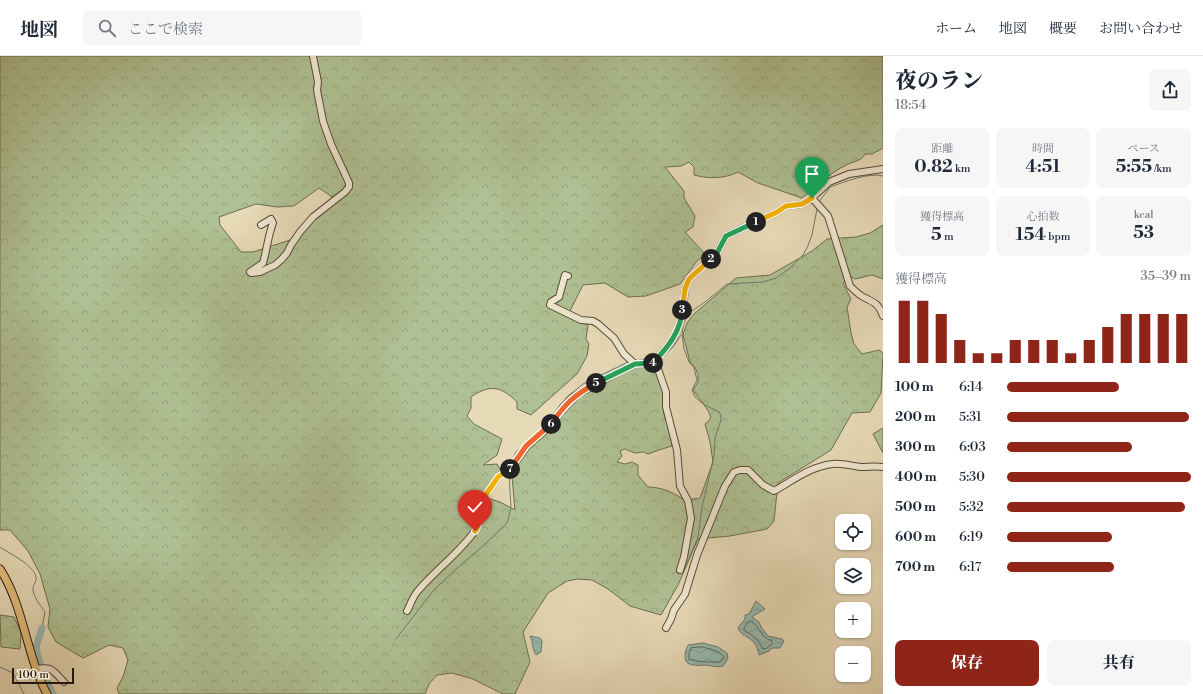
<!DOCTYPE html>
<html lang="ja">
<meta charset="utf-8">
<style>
:root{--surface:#fff;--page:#f6f6f7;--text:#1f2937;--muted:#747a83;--line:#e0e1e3;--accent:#8f2418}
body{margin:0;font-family:"Libre Bodoni","Noto Serif JP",serif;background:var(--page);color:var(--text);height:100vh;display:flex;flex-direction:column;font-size:15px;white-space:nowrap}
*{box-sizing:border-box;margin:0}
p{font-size:13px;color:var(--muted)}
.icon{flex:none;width:22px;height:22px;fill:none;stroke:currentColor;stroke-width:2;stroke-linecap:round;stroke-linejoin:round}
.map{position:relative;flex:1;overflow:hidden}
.panel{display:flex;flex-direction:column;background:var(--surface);width:320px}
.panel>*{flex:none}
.tools{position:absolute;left:835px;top:458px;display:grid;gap:8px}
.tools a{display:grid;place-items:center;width:36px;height:36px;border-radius:8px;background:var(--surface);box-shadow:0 1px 3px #0004;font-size:20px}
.scale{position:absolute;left:12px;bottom:10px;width:62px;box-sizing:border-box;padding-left:4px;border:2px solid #281a0d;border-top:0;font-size:11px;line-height:14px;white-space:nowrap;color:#281a0d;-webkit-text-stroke:3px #efe7d0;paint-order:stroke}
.pin{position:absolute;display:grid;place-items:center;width:34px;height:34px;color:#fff;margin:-41px -17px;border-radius:50% 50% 50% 0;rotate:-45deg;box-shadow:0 0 4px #0007}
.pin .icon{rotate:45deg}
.km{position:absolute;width:20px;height:20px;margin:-10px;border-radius:50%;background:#222;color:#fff;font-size:11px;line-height:20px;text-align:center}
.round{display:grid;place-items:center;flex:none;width:42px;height:42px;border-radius:8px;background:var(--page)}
.summary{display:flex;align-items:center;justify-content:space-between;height:68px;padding:0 12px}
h1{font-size:22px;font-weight:800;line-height:30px}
.figures{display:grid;grid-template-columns:repeat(3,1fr);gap:6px;height:68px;padding:4px 12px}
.figures div{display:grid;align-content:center;border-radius:8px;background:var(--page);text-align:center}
.figures b{font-size:17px;font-weight:800}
.figures small{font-size:11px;font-weight:400}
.figures p{font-size:11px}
.chart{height:112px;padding:8px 12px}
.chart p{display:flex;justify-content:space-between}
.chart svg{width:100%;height:72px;margin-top:4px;stroke:var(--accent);stroke-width:6}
.action{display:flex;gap:8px;margin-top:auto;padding:8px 12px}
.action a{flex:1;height:46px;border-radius:8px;background:var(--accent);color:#fff;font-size:16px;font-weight:800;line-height:46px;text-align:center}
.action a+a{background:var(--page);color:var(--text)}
ul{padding:0 12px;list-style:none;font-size:13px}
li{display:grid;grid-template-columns:64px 48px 1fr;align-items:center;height:30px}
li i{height:10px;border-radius:5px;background:var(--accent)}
header{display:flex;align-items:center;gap:24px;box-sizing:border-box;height:56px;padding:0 20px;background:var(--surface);border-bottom:1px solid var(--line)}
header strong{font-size:19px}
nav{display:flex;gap:22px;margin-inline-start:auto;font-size:14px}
.search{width:280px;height:36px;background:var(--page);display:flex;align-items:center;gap:10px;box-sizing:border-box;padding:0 14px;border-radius:8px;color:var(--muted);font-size:15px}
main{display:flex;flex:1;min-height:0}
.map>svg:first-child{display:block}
.forest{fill:url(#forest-crowns);stroke:#6c6e50;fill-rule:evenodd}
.water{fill:url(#water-waves);stroke:#6b7a6f}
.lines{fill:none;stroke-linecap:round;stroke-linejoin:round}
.shore{stroke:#606a5e;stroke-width:1}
.stream{stroke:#6b7a6f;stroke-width:1}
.river{stroke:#97bab0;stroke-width:7}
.minor-casing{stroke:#584a38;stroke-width:8}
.major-casing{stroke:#281a0d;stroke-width:9}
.minor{stroke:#efe7d0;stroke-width:6}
.major{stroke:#e4bd7c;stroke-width:7}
.split-1-casing{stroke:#fff;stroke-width:8}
.split-2-casing{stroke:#fff;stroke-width:8}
.split-3-casing{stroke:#fff;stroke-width:8}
.split-4-casing{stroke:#fff;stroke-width:8}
.split-5-casing{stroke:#fff;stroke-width:8}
.split-6-casing{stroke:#fff;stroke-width:8}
.split-7-casing{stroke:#fff;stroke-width:8}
.split-8-casing{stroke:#fff;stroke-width:8}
.split-1{stroke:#f5b400;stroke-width:5}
.split-2{stroke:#22a559;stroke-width:5}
.split-3{stroke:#f5b400;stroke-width:5}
.split-4{stroke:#22a559;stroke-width:5}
.split-5{stroke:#22a559;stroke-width:5}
.split-6{stroke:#f0652b;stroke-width:5}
.split-7{stroke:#f0652b;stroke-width:5}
.split-8{stroke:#f5b400;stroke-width:5}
</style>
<header>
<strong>地図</strong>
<div class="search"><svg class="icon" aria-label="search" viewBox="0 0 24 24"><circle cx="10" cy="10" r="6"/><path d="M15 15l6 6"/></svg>ここで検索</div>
<nav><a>ホーム</a><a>地図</a><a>概要</a><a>お問い合わせ</a></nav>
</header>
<main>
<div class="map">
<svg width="883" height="638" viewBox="0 0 883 638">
<defs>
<pattern id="forest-crowns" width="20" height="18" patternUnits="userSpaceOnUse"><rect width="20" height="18" fill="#afc194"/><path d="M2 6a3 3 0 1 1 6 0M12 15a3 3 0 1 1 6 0" fill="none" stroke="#97a57e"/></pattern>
<pattern id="water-waves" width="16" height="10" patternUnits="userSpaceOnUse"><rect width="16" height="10" fill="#97bab0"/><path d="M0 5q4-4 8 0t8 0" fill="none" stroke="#829f96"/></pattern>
</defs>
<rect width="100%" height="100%" fill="#e7dab7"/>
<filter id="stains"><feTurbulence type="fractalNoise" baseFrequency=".005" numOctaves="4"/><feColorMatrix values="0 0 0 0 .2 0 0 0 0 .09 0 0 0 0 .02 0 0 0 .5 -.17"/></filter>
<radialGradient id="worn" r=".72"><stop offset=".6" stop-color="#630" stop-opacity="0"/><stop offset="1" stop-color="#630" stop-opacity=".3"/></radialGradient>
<path class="forest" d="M0 0H883V92L872 98H865C861 106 853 105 846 109 830 117 816 131 802 142L758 127 738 116C724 123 709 123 694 119V111L689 106 681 110 665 111 684 135V142L695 160 693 171 685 176 705 198 697 205 680 228 646 240 628 241 605 227 583 229 570 255 580 266 588 269 586 283 589 288 587 300 577 318 531 359 517 353V346C501 330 490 328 471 341V352L467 360 474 368 502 383 497 399 483 409 497 408 501 415 490 426 481 440 500 446 515 454 512 421 515 402 549 374 584 337 606 327 632 312 651 310 658 321 663 335 664 358 670 376 672 390 659 394 648 398 643 396 635 397 625 393 620 395 622 400 617 406 625 408 632 406 638 409V419L648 431C661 431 673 436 684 444L700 442 713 406 710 386 705 368C706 367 709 365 710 363 713 357 696 340 693 334L698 326V319L695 311 690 306 683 279 687 267 694 258 736 222 770 219 812 195 827 183 856 181 870 177 883 169V223L872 219 855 223 852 221 843 227 851 243 847 251 851 277 854 288 862 298 879 294 883 297 881 337 870 356 852 357 831 394 778 427 774 465 767 473 730 480 698 483 678 529 661 559 630 550 608 533 592 524 578 523 567 525 548 537 523 576 530 606 515 638H503L473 623 452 617 437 619 429 628 425 638H119L117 632 123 621 128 604 123 592 109 589 83 602 56 586 48 571 50 553 40 518 28 495 10 474H0ZM319 132 338 145 290 184 253 196H241L220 169 219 161 256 148 277 151 294 150Z
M883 372V397L873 378Z
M0 559 14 561 21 576 20 593 1 591Z"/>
<path class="water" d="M756 545 765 553 753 560V562L759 566 761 571 768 580 782 583 784 585 780 592H772L769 595 759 599C755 578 743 584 738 572L745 563V559L749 558Z
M530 580 540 582 542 585 541 596 536 599C532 593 533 586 530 580Z
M703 587 718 591 727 597 728 602C727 604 725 608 723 610 718 612 709 609 704 609 701 609 698 610 695 609 682 609 684 598 688 589Z"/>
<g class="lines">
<path class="shore" d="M751 565C761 572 760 581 772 585V588L767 592 763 593 757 583 744 574V572L748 566Z
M702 591C710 593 718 594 724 601L720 606C713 606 695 606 689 603V598L691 592Z"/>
<path class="stream" d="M819 146 830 131C844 126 869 116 883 120
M661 302 673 291 681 279
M635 305 652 303
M510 409 516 396 550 365 567 341 583 328 628 306
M0 491C10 498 34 509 36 521 37 525 33 529 33 533 33 541 41 550 45 556L42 572
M683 517 698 481 702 451 714 400 715 382 721 364V359L719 356 703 348 695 341 692 334 697 324 694 312 689 306 684 293 682 278 684 266 689 257 705 246 727 228 763 226 776 222 789 213 802 200 807 192 812 179 817 153
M396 583 433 535 456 513 483 490 507 467 511 452 509 416
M0 611 13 617 24 638"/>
<path class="river" d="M42 572 36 591 42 615 53 638"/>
<defs>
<path id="minor" d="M812 142 828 160 850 230C853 233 856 236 860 239 871 246 878 245 883 260
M261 169 271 163 273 167C268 180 267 193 263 207L250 216 251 217 260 216 275 209 281 204 287 197 291 189 300 176 313 161 345 136 349 131V127L331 88 323 65 317 34 318 26 313 0
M568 220 565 219 559 241 551 246 550 249 581 264 593 265 598 268 614 282 624 298 635 308
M653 307 658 313 666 336V351L677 394 680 430 688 445 691 462 684 501 680 514
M407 555C410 549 413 541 417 536 436 513 460 497 477 472L487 437 498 421 512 411 527 390 550 370 563 351 573 341 610 320 635 308 653 307 667 291 673 283 678 273 682 260 685 233 689 223 717 197 726 180 777 156 786 150 802 148 812 142 829 126 849 118 883 113
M666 572 671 563 674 554 685 538 697 499 725 430 734 416 740 414H748L763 429 774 435C792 425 811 410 833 408 842 407 852 410 861 411 868 411 876 410 883 411
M36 613C53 610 53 615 64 626"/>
<path id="major" d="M0 513C24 550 26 599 47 638"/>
</defs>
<use href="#minor" class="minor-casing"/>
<use href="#major" class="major-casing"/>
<use href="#minor" class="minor"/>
<use href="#major" class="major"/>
</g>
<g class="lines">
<defs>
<path id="split-1" d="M756 166 777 156 786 150 802 148 812 142"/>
<path id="split-2" d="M711 203 717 197 726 180 756 166"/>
<path id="split-3" d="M682 254 685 233 689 223 711 203"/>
<path id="split-4" d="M653 307C667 292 681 276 682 254"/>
<path id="split-5" d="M596 327 635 308 653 307"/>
<path id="split-6" d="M551 368C566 347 573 340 596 327"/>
<path id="split-7" d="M510 413 526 390 551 368"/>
<path id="split-8" d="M475 475 477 472 487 437 498 421 510 413"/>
</defs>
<use href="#split-1" class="split-1-casing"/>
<use href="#split-2" class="split-2-casing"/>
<use href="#split-3" class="split-3-casing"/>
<use href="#split-4" class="split-4-casing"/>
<use href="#split-5" class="split-5-casing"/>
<use href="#split-6" class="split-6-casing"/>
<use href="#split-7" class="split-7-casing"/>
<use href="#split-8" class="split-8-casing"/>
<use href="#split-1" class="split-1"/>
<use href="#split-2" class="split-2"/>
<use href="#split-3" class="split-3"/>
<use href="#split-4" class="split-4"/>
<use href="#split-5" class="split-5"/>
<use href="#split-6" class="split-6"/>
<use href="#split-7" class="split-7"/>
<use href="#split-8" class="split-8"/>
</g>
<rect width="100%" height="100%" filter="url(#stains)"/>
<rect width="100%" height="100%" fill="url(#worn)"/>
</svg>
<div class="tools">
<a><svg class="icon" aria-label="locate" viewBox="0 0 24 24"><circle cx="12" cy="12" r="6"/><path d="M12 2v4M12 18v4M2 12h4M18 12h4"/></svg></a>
<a><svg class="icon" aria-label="layers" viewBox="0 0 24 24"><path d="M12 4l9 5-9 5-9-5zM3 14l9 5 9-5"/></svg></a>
<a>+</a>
<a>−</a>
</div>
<div class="scale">100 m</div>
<div class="pin" style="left:812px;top:142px;background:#1e9e55"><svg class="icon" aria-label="arrive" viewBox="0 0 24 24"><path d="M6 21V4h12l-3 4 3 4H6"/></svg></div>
<div class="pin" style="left:475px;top:475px;background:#d93025"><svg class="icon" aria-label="check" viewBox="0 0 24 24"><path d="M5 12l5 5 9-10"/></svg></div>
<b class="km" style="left:756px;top:166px">1</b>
<b class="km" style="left:711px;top:203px">2</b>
<b class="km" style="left:682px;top:254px">3</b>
<b class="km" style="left:653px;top:307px">4</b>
<b class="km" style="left:596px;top:327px">5</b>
<b class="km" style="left:551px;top:368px">6</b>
<b class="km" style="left:510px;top:413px">7</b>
</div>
<section class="panel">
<div class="summary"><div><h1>夜のラン</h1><p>18:54</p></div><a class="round"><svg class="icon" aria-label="share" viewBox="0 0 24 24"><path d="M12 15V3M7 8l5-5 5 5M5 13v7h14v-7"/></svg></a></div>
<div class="figures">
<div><p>距離</p><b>0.82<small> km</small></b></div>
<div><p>時間</p><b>4:51</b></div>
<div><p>ペース</p><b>5:55<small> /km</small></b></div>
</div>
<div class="figures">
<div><p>獲得標高</p><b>5<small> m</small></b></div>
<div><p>心拍数</p><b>154<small> bpm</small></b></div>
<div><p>kcal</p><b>53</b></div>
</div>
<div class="chart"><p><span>獲得標高</span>35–39 m</p>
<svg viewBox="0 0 160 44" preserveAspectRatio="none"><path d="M5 44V6M15 44V6M25 44V14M35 44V30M45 44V38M55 44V38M65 44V30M75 44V30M85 44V30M95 44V38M105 44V30M115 44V22M125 44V14M135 44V14M145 44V14M155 44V14"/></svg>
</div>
<ul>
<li><b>100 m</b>6:14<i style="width:61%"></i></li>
<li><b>200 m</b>5:31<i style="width:99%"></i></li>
<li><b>300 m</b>6:03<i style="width:68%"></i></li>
<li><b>400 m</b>5:30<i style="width:100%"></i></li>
<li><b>500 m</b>5:32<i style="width:97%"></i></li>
<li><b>600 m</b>6:19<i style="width:57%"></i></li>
<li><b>700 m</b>6:17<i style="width:58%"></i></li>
</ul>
<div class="action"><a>保存</a><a>共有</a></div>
</section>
</main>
